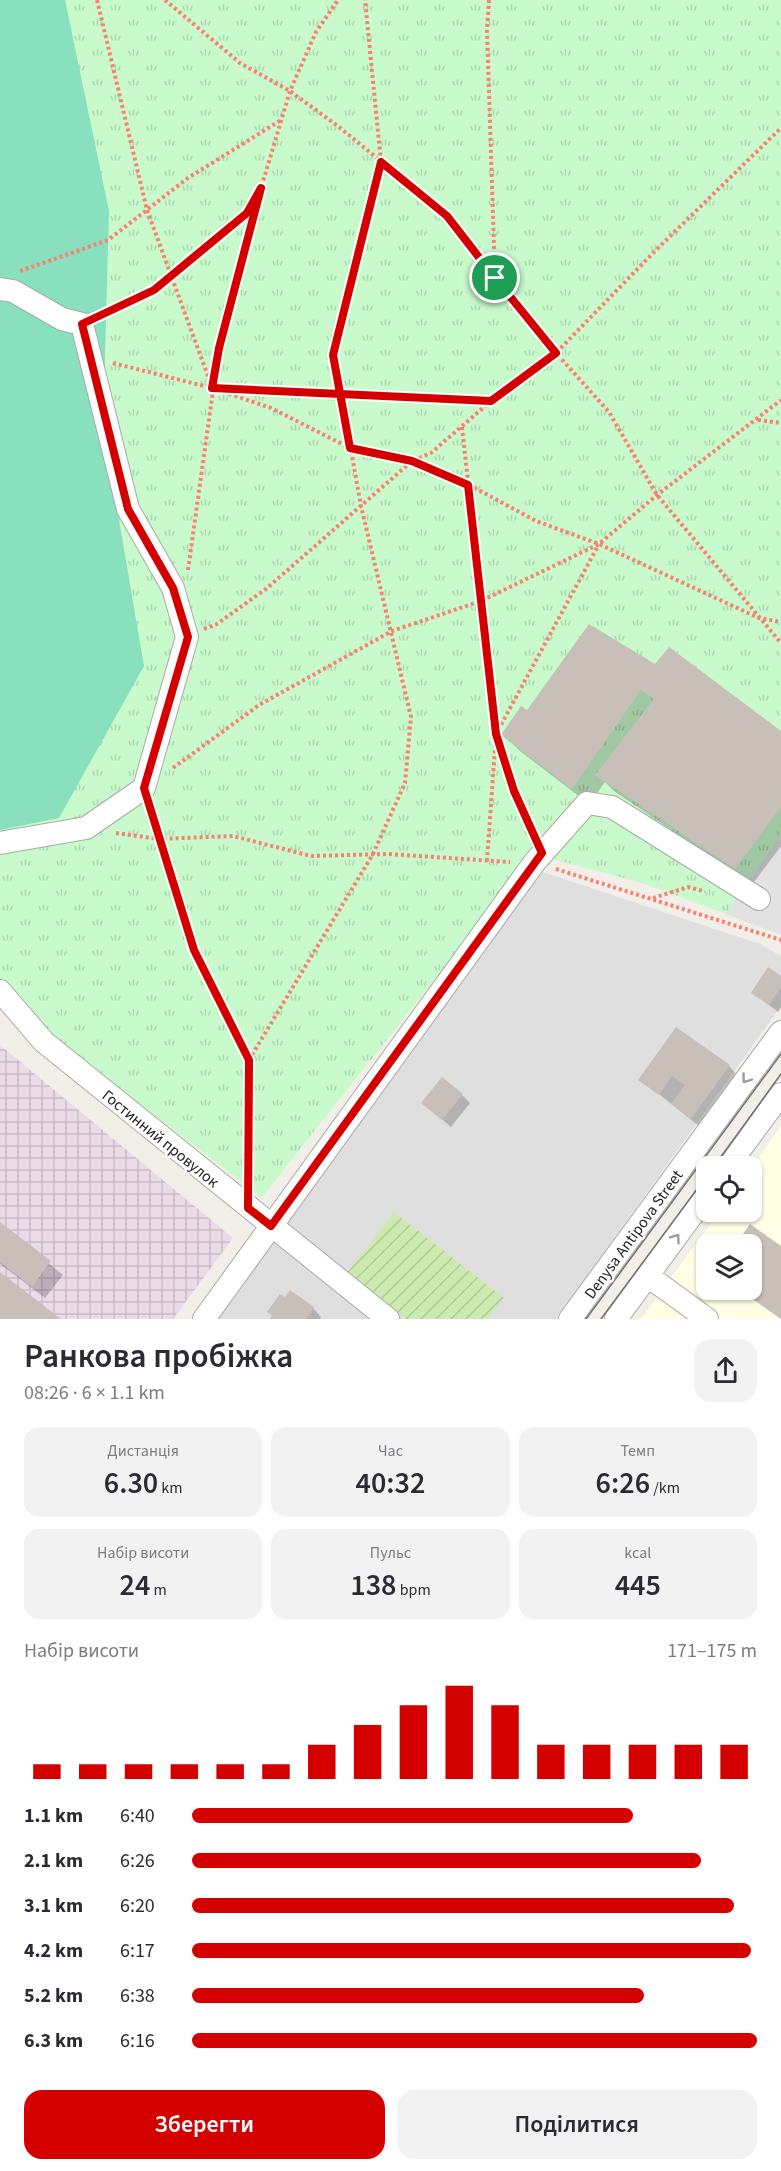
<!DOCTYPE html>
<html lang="uk">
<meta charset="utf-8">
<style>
:root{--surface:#fff;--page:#f2f2f3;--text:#2b2b33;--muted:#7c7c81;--accent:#d40000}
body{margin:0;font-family:"Source Sans 3",sans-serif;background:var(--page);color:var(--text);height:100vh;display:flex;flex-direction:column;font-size:22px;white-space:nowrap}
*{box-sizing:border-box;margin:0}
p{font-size:20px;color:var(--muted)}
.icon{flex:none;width:33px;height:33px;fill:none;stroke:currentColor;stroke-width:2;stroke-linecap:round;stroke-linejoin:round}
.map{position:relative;height:1319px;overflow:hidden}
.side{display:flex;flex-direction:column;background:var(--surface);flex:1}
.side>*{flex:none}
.controls{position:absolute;left:696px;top:1156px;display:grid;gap:12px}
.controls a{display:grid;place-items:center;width:66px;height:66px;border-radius:12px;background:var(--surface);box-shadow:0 2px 4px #0004;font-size:30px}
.pin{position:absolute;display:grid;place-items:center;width:51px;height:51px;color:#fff;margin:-26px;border:3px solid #fff;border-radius:50%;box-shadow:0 2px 6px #0007}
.round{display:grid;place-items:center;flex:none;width:63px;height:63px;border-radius:18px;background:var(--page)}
.headline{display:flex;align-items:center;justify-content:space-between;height:102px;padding:0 24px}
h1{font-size:33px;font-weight:600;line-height:45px}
.figures{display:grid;grid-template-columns:repeat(3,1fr);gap:9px;height:102px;padding:6px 24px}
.figures div{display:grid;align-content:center;border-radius:15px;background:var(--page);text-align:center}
.figures b{font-size:30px;font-weight:600}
.figures small{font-size:16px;font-weight:400}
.figures p{font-size:16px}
.chart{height:168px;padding:12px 24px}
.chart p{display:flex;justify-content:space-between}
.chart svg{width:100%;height:108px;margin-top:6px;stroke:var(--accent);stroke-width:6}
.cta{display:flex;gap:12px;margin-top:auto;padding:12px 24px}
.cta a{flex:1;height:69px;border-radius:18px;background:var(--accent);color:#fff;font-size:24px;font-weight:600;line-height:69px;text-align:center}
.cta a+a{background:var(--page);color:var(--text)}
ul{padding:0 24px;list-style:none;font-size:20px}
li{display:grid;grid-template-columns:96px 72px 1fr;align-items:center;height:45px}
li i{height:15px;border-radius:8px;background:var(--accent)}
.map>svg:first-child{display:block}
.residential{fill:#e0dfdf}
.industrial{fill:url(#industrial-grid)}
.education{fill:#ffffe5;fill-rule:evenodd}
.park{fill:url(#park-tufts)}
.garden{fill:url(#garden-furrows)}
.pitch{fill:#88e0be}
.parking{fill:#e2e2e2}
.shadow{fill:#0003}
.building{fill:#c7bfb8}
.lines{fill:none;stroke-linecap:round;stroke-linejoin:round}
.minor-casing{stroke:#a9a9a9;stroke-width:24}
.path{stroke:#fa8072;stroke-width:4;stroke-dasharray:3 3;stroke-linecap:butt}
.minor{stroke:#fff;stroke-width:22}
.tram{stroke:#707070;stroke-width:1.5}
.oneway{stroke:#9c9c9c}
.route-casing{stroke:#fff;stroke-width:12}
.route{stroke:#d40000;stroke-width:8}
.labels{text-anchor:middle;stroke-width:5;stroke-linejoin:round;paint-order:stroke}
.street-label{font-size:16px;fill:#222;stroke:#fff}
</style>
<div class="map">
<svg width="781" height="1319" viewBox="0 0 781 1319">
<defs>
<pattern id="industrial-grid" width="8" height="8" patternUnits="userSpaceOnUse" patternTransform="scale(1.5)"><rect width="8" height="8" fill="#ebdbe8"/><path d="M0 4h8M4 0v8" fill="none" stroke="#c9bcc7"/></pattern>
<pattern id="park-tufts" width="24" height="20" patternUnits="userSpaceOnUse" patternTransform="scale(1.5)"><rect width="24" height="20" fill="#c8facc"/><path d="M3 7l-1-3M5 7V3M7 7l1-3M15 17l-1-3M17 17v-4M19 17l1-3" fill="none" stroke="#acd6af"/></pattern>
<pattern id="garden-furrows" width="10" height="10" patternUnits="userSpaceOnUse" patternTransform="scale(1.5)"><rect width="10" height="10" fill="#cdebb0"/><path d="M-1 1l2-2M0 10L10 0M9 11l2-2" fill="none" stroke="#b0c997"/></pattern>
</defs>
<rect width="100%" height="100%" fill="#f2efe9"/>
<path class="residential" d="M540 871 760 944 781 956V1006L556 1319H214Z"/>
<path class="industrial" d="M0 1045 233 1238 173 1319H0Z"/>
<path class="education" d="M781 1126V1319H641L719 1212H752V1167ZM706 1245H752V1290H706Z"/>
<path class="park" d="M0 0H781V934L642 883 534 854 262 1197 64 1047 0 978Z"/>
<path class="garden" d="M394 1212 504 1298 488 1319H406L347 1273Z"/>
<path class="pitch" d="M0 0H65L109 211 103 427 144 666 59 818 0 830Z"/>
<path class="parking" d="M781 834V935L726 914Z"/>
<path class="shadow" d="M655 666 781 733V846L752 885 614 791 605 782 589 804 520 751 503 735 527 712Z
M781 978V1008L778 1012 753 993Z
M729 1066 741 1079 704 1130 640 1079Z
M462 1095 470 1103 451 1127 423 1103Z
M0 1224 63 1275 45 1298 0 1264Z
M751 1226 781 1248V1319L739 1290H752V1245H737Z
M313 1308 321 1317 320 1319H271Z"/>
<path class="building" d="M589 624 655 664 669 647 781 731V807L735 869 595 775 654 699 641 690 572 789 501 735 521 706 527 710Z
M768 967 781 976V987L769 1005 751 993Z
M676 1027 730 1065 691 1119 671 1104 685 1085 672 1076 659 1095 638 1080Z
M442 1077 463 1094 442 1120 421 1103Z
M0 1222 51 1261 32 1287 0 1262Z
M750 1224 781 1246V1319L742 1290H752V1245H735Z
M0 1272 61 1319H0Z
M290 1290 314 1307 306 1319H270L272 1315 267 1312 280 1294 285 1297Z"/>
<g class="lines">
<defs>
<path id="minor" d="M0 289 13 291 62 319 82 324 128 509 173 588 187 637 144 788 86 828 0 843
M0 991 44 1042 388 1319
M727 1167 781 1094
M648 1276 707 1319
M204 1319 534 863 587 803 612 807 759 899
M570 1319 781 1032
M616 1319 706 1196"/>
</defs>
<use href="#minor" class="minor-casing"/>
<path class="path" d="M97 0 147 210 212 387
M165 0 240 63 290 91 339 127 448 216 556 353 609 412 657 495 781 643
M489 0 487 30 495 277
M20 271 108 240 188 178 281 120
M101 315 154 290 247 213 261 188 290 91 316 32 338 0
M113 363 212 388 271 408 350 448 412 461 475 488 536 521 599 544 759 618 781 622
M218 388 490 401
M758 420 781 423
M462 427 496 734 515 791 533 833
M188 570 219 348 261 188
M204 629 217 624 266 589 412 461 431 453 491 401 556 353 654 252 781 128
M173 768 259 705 392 631 481 601 599 544 657 495 781 400
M150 808 194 950 249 1060 248 1180
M116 833 159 839 233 836 311 856 388 854 510 862
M487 861 496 734 598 546
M556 869 781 940
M653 898 688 887 703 891
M249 1060 373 854 405 783 411 717 361 506 334 355 381 162 365 0"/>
<use href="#minor" class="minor"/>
<path class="tram" d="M714 1167 781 1074
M586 1319 781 1054
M601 1319 706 1177"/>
</g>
<defs><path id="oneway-chevron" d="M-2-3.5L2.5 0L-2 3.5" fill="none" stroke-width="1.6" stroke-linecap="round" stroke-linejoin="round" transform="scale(1.5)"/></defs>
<g class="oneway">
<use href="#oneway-chevron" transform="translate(746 1079) rotate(126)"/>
<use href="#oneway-chevron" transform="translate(676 1238) rotate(-54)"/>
</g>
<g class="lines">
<defs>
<path id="route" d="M495 278 556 353 491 401 212 388 219 348 261 188 247 213 154 290 82 324 128 509 173 588 188 637 144 788 194 950 249 1060 248 1208 271 1226 542 853 514 791 496 734 468 485 412 461 350 448 333 355 381 162 447 216 495 278"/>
</defs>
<use href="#route" class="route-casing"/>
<use href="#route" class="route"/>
</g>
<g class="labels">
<g class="street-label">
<text transform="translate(161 1138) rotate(39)" y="6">Гостинний провулок</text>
<text transform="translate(633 1234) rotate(-54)" y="6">Denysa Antipova Street</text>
</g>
</g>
</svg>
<div class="controls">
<a><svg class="icon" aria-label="locate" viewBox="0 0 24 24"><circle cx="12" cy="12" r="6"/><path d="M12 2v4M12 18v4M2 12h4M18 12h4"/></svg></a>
<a><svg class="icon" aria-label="layers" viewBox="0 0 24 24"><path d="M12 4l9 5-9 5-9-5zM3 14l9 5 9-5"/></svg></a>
</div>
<div class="pin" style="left:495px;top:278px;background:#1e9e55"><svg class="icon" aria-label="arrive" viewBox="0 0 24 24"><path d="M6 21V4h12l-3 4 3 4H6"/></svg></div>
</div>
<section class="side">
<div class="headline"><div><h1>Ранкова пробіжка</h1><p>08:26 · 6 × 1.1 km</p></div><a class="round"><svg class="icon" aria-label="share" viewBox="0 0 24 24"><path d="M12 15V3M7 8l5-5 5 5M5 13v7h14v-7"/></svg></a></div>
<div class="figures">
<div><p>Дистанція</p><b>6.30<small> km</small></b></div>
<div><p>Час</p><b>40:32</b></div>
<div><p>Темп</p><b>6:26<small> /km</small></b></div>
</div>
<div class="figures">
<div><p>Набір висоти</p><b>24<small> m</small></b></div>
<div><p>Пульс</p><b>138<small> bpm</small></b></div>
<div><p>kcal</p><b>445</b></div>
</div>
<div class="chart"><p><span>Набір висоти</span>171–175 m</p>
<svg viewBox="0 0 160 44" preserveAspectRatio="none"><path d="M5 44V38M15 44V38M25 44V38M35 44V38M45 44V38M55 44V38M65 44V30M75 44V22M85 44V14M95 44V6M105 44V14M115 44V30M125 44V30M135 44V30M145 44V30M155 44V30"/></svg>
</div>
<ul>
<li><b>1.1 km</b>6:40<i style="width:78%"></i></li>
<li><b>2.1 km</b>6:26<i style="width:90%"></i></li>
<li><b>3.1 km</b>6:20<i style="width:96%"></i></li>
<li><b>4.2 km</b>6:17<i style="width:99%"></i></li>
<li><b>5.2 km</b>6:38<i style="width:80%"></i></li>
<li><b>6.3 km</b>6:16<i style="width:100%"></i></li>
</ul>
<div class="cta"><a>Зберегти</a><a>Поділитися</a></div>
</section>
